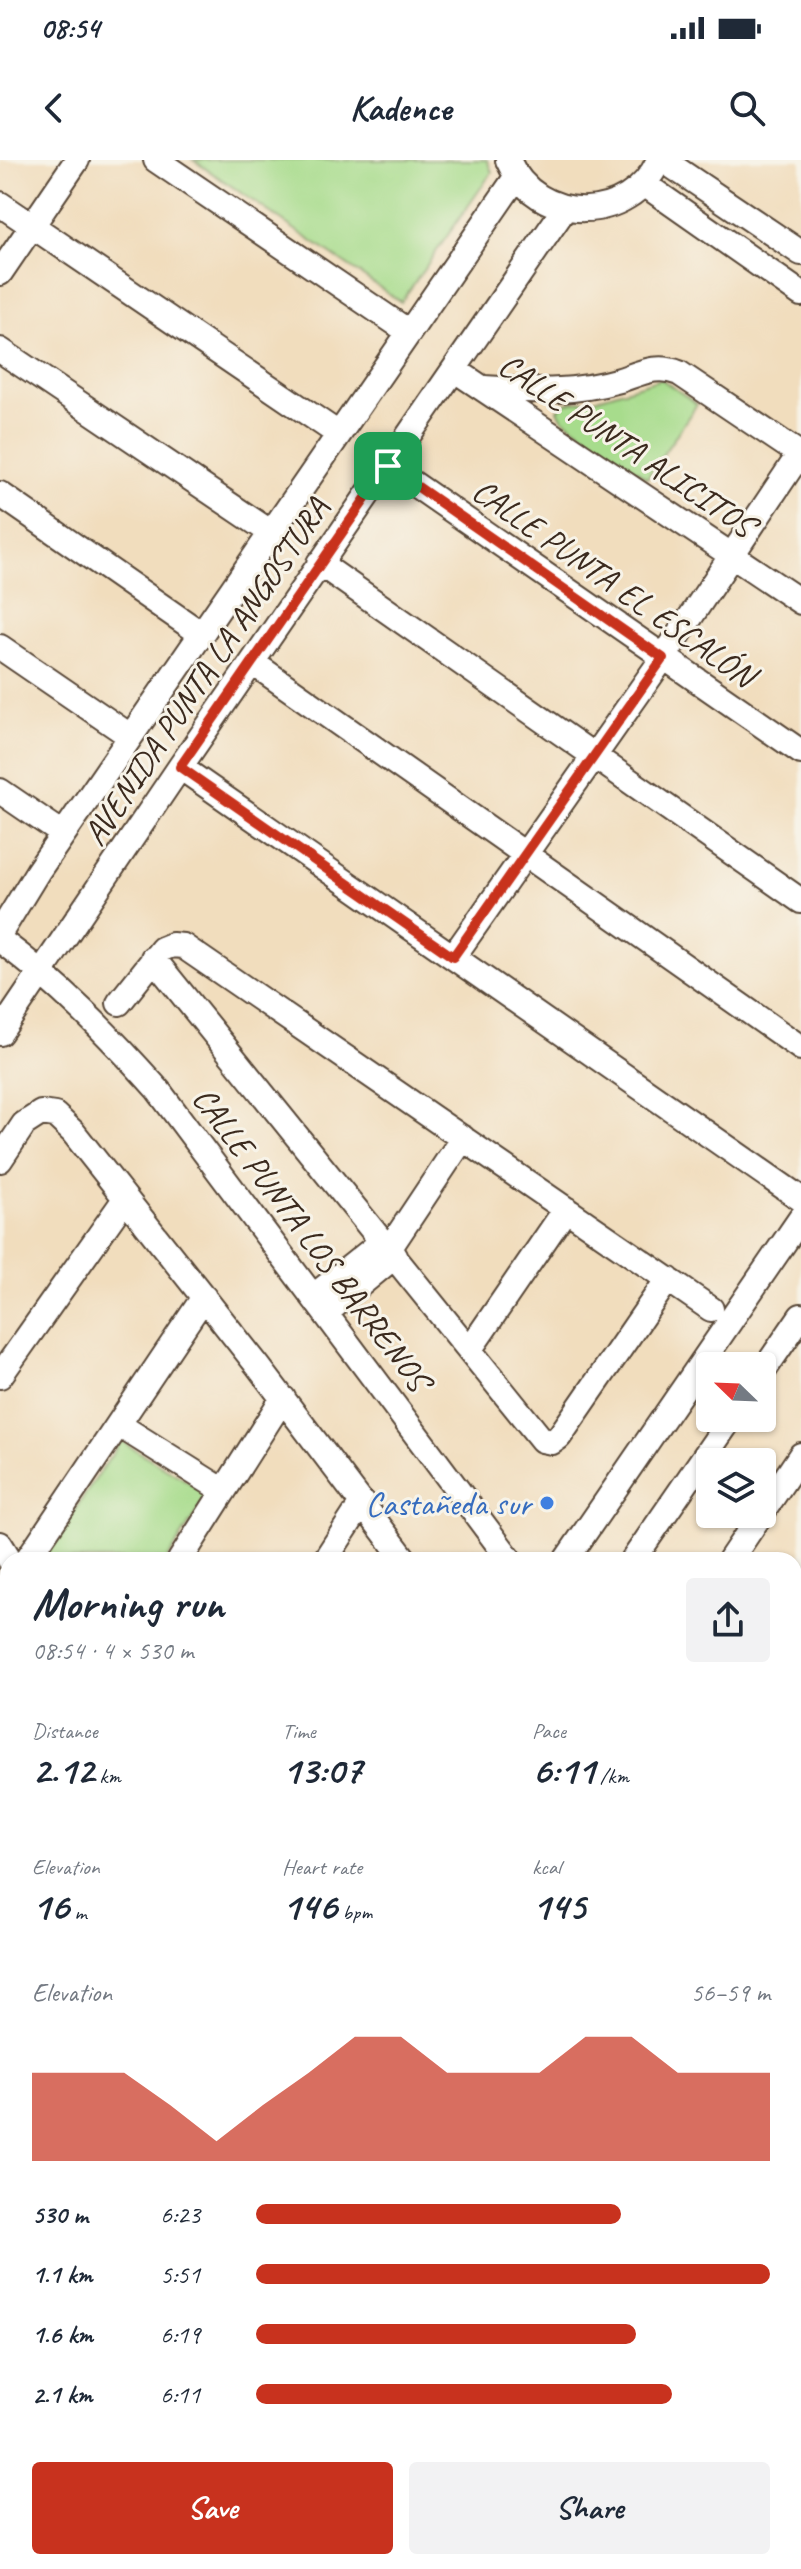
<!DOCTYPE html>
<meta charset="utf-8">
<style>
:root{--surface:#fff;--page:#f2f2f3;--text:#1f2937;--muted:#747a83;--accent:#c8321e}
body{margin:0;font-family:Caveat,sans-serif;background:var(--page);color:var(--text);height:100vh;display:flex;flex-direction:column;font-size:30px;white-space:nowrap}
*{box-sizing:border-box;margin:0}
p{font-size:26px;color:var(--muted)}
.icon{flex:none;width:44px;height:44px;fill:none;stroke:currentColor;stroke-width:2;stroke-linecap:round;stroke-linejoin:round}
.map{position:relative;flex:1;overflow:hidden}
.details{position:absolute;left:0px;top:1392px;width:802px;height:1018px;display:flex;flex-direction:column;background:var(--surface);border-radius:24px 24px 0 0;box-shadow:0 2px 6px #0004}
.details>*{flex:none}
.needle{width:52px;rotate:293deg}
.controls{position:absolute;left:696px;top:1192px;display:grid;gap:16px}
.controls a{display:grid;place-items:center;width:80px;height:80px;border-radius:8px;background:var(--surface);box-shadow:0 2px 6px #0004;font-size:40px}
.pin{position:absolute;display:grid;place-items:center;width:68px;height:68px;color:#fff;margin:-34px;border-radius:16px;box-shadow:0 4px 12px #0006}
.round{display:grid;place-items:center;flex:none;width:84px;height:84px;border-radius:8px;background:var(--page)}
.summary{display:flex;align-items:center;justify-content:space-between;height:136px;padding:0 32px}
h1{font-size:44px;font-weight:800;line-height:60px}
.metrics{display:grid;grid-template-columns:repeat(3,1fr);gap:12px;height:136px;padding:8px 32px}
.metrics div{display:grid;align-content:center}
.metrics b{font-size:40px;font-weight:800}
.metrics small{font-size:22px;font-weight:400}
.metrics p{font-size:22px}
.chart{height:224px;padding:16px 32px}
.chart p{display:flex;justify-content:space-between}
.chart svg{width:100%;height:144px;margin-top:8px;fill:var(--accent);opacity:.7}
.primary-button{display:flex;gap:16px;margin-top:auto;padding:16px 32px}
.primary-button a{flex:1;height:92px;border-radius:8px;background:var(--accent);color:#fff;font-size:32px;font-weight:800;line-height:92px;text-align:center}
.primary-button a+a{background:var(--page);color:var(--text)}
ul{padding:0 32px;list-style:none;font-size:26px}
li{display:grid;grid-template-columns:128px 96px 1fr;align-items:center;height:60px}
li i{height:20px;border-radius:10px;background:var(--accent)}
.status{display:flex;justify-content:space-between;align-items:center;height:56px;padding:0 40px;background:var(--surface);direction:ltr}
.status svg{height:22px;fill:currentColor}
header{display:flex;justify-content:space-between;align-items:center;height:104px;padding:0 32px;background:var(--surface);font-size:36px;font-weight:800}
.map>svg:first-child{display:block}
.green{fill:#a7dc8c;stroke:#718355;stroke-width:2}
.lines{fill:none;stroke-linecap:round;stroke-linejoin:round}
.stream{stroke:#42a9c2;stroke-width:5}
.minor-casing{stroke:#564536;stroke-width:28}
.minor{stroke:#fff;stroke-width:24}
.route-casing{stroke:#fff;stroke-width:16}
.route{stroke:#c8321e;stroke-width:10}
.shop-dot{fill:#3f7fe0;stroke:#f7f3e8;stroke-width:3}
.labels{text-anchor:middle;stroke-width:6;stroke-linejoin:round;paint-order:stroke}
.street-label{font-size:34px;fill:#3b2a1e;stroke:#f7f3e8}
.shop-label{font-size:34px;fill:#366cbe;stroke:#f7f3e8;text-anchor:end}
</style>
<div class="status"><b>08:54</b><svg viewBox="0 0 49 12"><path d="M0 12V9h3v3zM5 12V6h3v6zM10 12V3h3v9zM15 12V0h3v12zM26 1h20v11H26zM47 4h2v5h-2z"/></svg></div>
<header><svg class="icon" aria-label="back" viewBox="0 0 24 24"><path d="M15 5l-7 7 7 7"/></svg>Kadence<svg class="icon" aria-label="search" viewBox="0 0 24 24"><circle cx="10" cy="10" r="6"/><path d="M15 15l6 6"/></svg></header>
<div class="map">
<svg width="801" height="2409" viewBox="0 0 801 2409">
<rect width="100%" height="100%" fill="#f7f3e8"/>
<filter id="ink" filterUnits="userSpaceOnUse"><feTurbulence type="fractalNoise" baseFrequency=".0125" numOctaves="2"/><feDisplacementMap in="SourceGraphic" scale="16" xChannelSelector="R" yChannelSelector="G"/><feConvolveMatrix kernelMatrix="1 2 1 2 8 2 1 2 1" color-interpolation-filters="sRGB"/></filter>
<filter id="wash" filterUnits="userSpaceOnUse"><feTurbulence type="fractalNoise" baseFrequency=".006" numOctaves="4" result="noise"/><feDisplacementMap in="SourceGraphic" scale="32" xChannelSelector="R" yChannelSelector="G"/><feGaussianBlur stdDeviation="1.8" result="paint"/><feColorMatrix in="noise" values="0 0 0 0 0 0 0 0 0 0 0 0 0 0 0 0 0 1.4 0 .05"/><feComposite in="paint" operator="in"/></filter>
<g filter="url(#wash)">
<rect width="100%" height="100%" fill="#f1ddbd"/>
<path class="green" d="M193 0H487L492 12 401 142Z
M661 219 697 244 647 318 562 258 558 250 565 243 591 240Z
M121 1281 208 1334 167 1400H41Z
M794 2088 801 2089V2268L800 2279 794 2284Z"/>
<g class="lines">
<path class="stream" d="M0 1585 8 1597
M305 2402 307 2409"/>
</g>
</g>
<g filter="url(#ink)">
<g class="lines">
<defs>
<path id="minor" d="M156 0 409 172
M508 0C537 66 630 65 659 0
M663 0 801 93
M644 24 801 134
M0 44 337 273
M0 113 77 0
M0 190 270 372
M455 210 801 442
M485 228C535 231 570 234 620 220 641 213 657 204 679 213L801 295
M388 306 801 592
M0 334 200 473
M319 403 801 741
M0 487 130 576
M253 503 801 888
M180 607 801 1039
M0 631 63 674
M0 773 38 711 517 16
M0 780C59 824 109 875 158 930L510 1400
M453 797 663 498 801 292
M153 798 542 1280 552 1282 559 1277 668 1119
M119 843 162 789 172 785 183 786 711 1149
M0 873 180 607 565 48
M0 1000 24 964 41 953 55 955 73 972 258 1206 405 1400
M389 1089 463 978
M314 1136 383 1081
M327 1152 395 1096
M470 1189 566 1049
M762 1213 801 1156
M0 1216 125 1039
M119 1265 224 1331
M762 1353 801 1295
M0 1384 10 1400
M27 1400 204 1137
M180 1400 283 1238
M325 1400 362 1343
M566 1400 801 1058
M633 1400 731 1258
M730 1400 761 1354
M794 1464 801 1473
M0 1504 8 1498
M0 1533 8 1546
M794 1597 801 1592
M794 1693 801 1688
M0 1749 8 1763
M794 1785 801 1794
M0 1934 8 1932
M794 1940H801
M0 1985 8 1984
M794 1996 801 1997
M0 2150 8 2138
M0 2304 8 2292
M794 2381 801 2382
M232 2402 234 2409
M356 2402 359 2409
M692 2402 752 2409"/>
</defs>
<use href="#minor" class="minor-casing"/>
<use href="#minor" class="minor"/>
</g>
</g>
<g class="lines" filter="url(#ink)">
<defs>
<path id="route" d="M388 306 663 498 453 797 180 607Z"/>
</defs>
<use href="#route" class="route-casing"/>
<use href="#route" class="route"/>
</g>
<circle class="shop-dot" cx="547" cy="1343" r="8"/>
<g class="labels">
<g class="street-label">
<text transform="translate(627 284) rotate(34)" y="12">CALLE PUNTA ALICITOS</text>
<text transform="translate(614 422) rotate(35)" y="12">CALLE PUNTA EL ESCALÓN</text>
<text transform="translate(205 511) rotate(-56)" y="12">AVENIDA PUNTA LA ANGOSTURA</text>
<text transform="translate(312 1078) rotate(53)" y="12">CALLE PUNTA LOS BARRENOS</text>
</g>
<g class="shop-label">
<text x="531" y="1355">Castañeda sur</text>
</g>
</g>
</svg>
<div class="controls">
<a><svg class="needle" viewBox="-14 -14 28 28"><path d="M0-13l5 13h-10z" fill="#e53935"/><path d="M0 13l5-13h-10z" fill="#747a83"/></svg></a>
<a><svg class="icon" aria-label="layers" viewBox="0 0 24 24"><path d="M12 4l9 5-9 5-9-5zM3 14l9 5 9-5"/></svg></a>
</div>
<div class="pin" style="left:388px;top:306px;background:#1e9e55"><svg class="icon" aria-label="arrive" viewBox="0 0 24 24"><path d="M6 21V4h12l-3 4 3 4H6"/></svg></div>
<section class="details">
<div class="summary"><div><h1>Morning run</h1><p>08:54 · 4 × 530 m</p></div><a class="round"><svg class="icon" aria-label="share" viewBox="0 0 24 24"><path d="M12 15V3M7 8l5-5 5 5M5 13v7h14v-7"/></svg></a></div>
<div class="metrics">
<div><p>Distance</p><b>2.12<small> km</small></b></div>
<div><p>Time</p><b>13:07</b></div>
<div><p>Pace</p><b>6:11<small> /km</small></b></div>
</div>
<div class="metrics">
<div><p>Elevation</p><b>16<small> m</small></b></div>
<div><p>Heart rate</p><b>146<small> bpm</small></b></div>
<div><p>kcal</p><b>145</b></div>
</div>
<div class="chart"><p><span>Elevation</span>56–59 m</p>
<svg viewBox="0 0 160 44" preserveAspectRatio="none"><path d="M0 44V17L10 17L20 17L30 27L40 38L50 27L60 17L70 6L80 6L90 17L100 17L110 17L120 6L130 6L140 17L150 17L160 17V44z"/></svg>
</div>
<ul>
<li><b>530 m</b>6:23<i style="width:71%"></i></li>
<li><b>1.1 km</b>5:51<i style="width:100%"></i></li>
<li><b>1.6 km</b>6:19<i style="width:74%"></i></li>
<li><b>2.1 km</b>6:11<i style="width:81%"></i></li>
</ul>
<div class="primary-button"><a>Save</a><a>Share</a></div>
</section>
</div>
